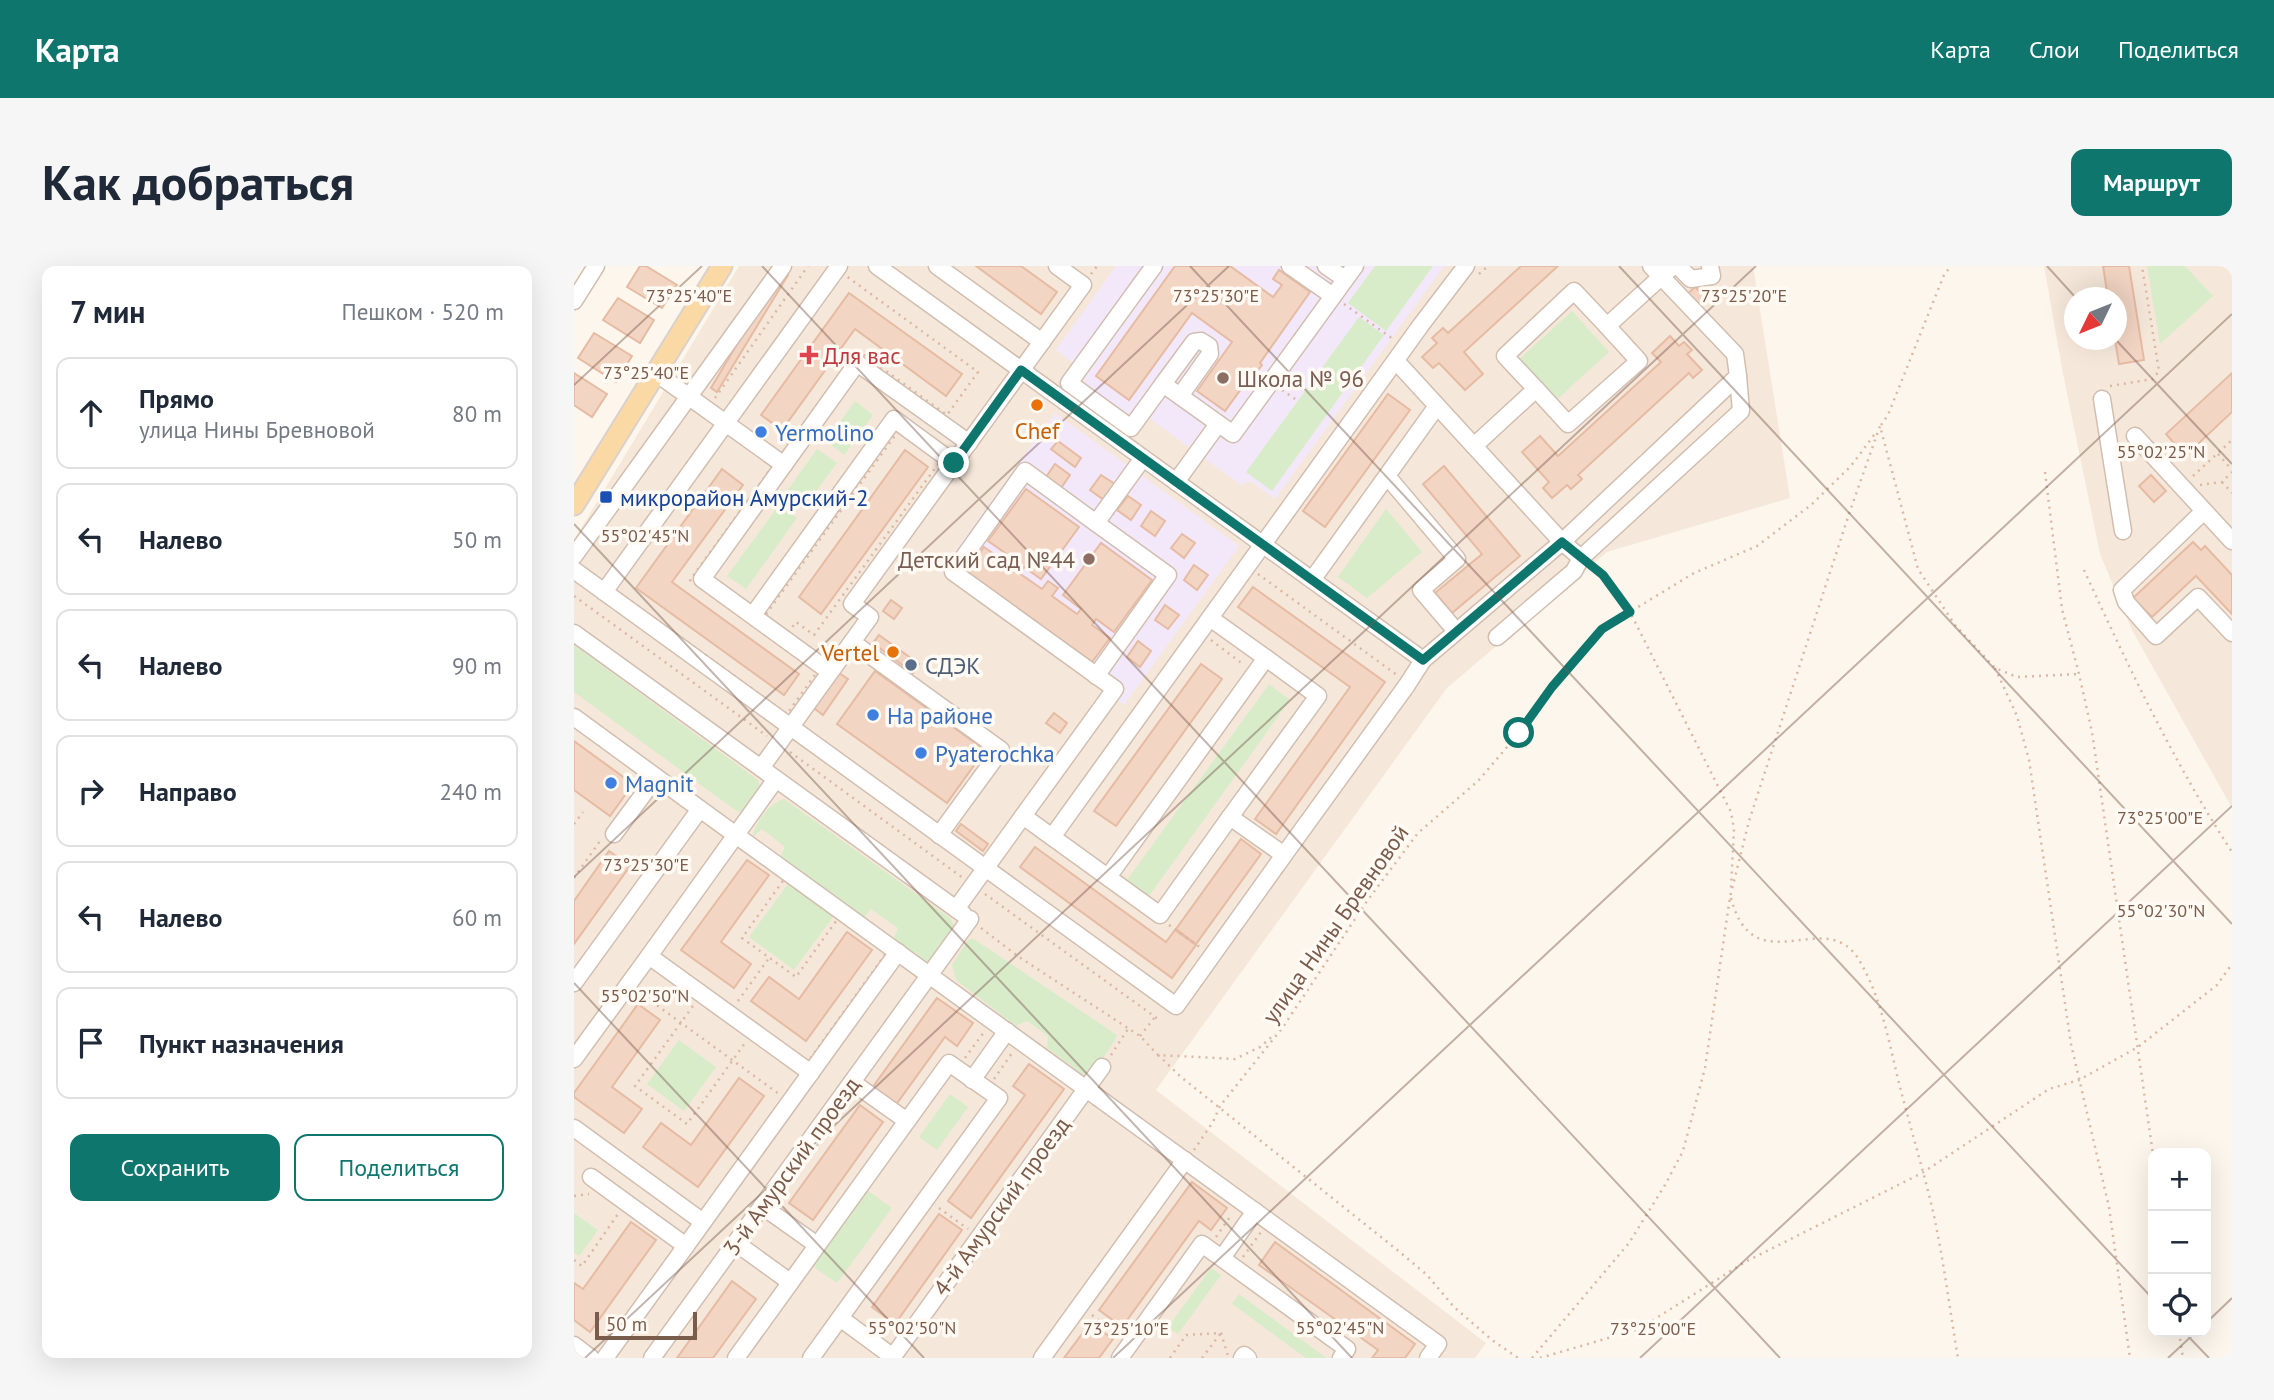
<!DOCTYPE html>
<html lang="ru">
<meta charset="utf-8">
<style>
:root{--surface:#fff;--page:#f6f6f7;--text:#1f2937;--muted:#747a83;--line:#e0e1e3;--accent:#0f766e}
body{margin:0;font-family:"PT Sans",sans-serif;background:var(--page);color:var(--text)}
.controls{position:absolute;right:21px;bottom:21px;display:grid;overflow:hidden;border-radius:14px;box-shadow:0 7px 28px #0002}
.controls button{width:63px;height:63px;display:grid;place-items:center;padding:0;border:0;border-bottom:2px solid var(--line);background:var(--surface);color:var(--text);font:35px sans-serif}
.compass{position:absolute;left:1490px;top:21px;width:63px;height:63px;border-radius:50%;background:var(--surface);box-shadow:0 7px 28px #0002;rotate:227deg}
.scale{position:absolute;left:21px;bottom:18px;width:102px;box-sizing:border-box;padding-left:7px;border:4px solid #7a5c4d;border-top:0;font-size:19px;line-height:24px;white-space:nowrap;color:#7a5c4d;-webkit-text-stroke:5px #fffaf3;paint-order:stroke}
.stop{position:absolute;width:21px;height:21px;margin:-16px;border:5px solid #0f766e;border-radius:50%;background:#fff}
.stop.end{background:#0f766e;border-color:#fff;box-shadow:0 2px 7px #0008}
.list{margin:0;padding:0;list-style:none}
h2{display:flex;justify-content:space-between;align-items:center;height:91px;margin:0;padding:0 28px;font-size:30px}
h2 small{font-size:23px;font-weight:400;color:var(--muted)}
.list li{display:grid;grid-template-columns:46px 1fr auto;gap:21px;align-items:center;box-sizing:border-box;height:112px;margin:0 14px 14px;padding:0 14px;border:2px solid var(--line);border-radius:14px}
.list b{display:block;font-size:26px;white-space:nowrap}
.list p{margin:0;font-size:23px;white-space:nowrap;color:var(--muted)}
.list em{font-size:23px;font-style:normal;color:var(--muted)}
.actions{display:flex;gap:14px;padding:21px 28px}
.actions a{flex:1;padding:16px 0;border:2px solid var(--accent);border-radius:14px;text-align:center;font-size:24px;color:var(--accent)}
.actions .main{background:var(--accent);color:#fff}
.icon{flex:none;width:38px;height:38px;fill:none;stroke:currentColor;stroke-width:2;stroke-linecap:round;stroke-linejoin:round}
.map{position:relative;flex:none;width:1658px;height:1092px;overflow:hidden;border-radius:14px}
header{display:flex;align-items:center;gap:42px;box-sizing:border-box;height:98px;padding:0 35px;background:var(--accent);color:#fff}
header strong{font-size:33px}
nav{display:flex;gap:38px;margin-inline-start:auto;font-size:24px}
.intro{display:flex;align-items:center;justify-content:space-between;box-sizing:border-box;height:168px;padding:0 42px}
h1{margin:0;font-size:49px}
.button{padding:18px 32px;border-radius:14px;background:var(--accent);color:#fff;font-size:24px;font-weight:700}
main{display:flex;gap:42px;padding:0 42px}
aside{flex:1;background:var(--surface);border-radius:14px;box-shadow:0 7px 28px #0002}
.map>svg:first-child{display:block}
.residential{fill:#f5e8da;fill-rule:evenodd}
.education{fill:#f3e8fa}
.green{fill:#d8ecc9}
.building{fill:#f3d5c3;stroke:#e6bba3;stroke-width:2}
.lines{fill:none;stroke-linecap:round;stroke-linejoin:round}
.minor-casing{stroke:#d1beb0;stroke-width:19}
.major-casing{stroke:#dad1cd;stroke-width:23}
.path{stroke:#d9b8a5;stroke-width:2.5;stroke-dasharray:2 5;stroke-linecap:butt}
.minor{stroke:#fff;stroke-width:16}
.major{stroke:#fbd9a5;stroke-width:19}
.route{stroke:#0f766e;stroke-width:9}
.ticks{fill:none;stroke:#7a5c4d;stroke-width:2;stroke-opacity:0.45}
.health-dot{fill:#e0444e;stroke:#fffaf3;stroke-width:2.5}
.education-dot{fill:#8d6e63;stroke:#fffaf3;stroke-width:2.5}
.food-dot{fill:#e8710a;stroke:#fffaf3;stroke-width:2.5}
.shop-dot{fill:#3f7fe0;stroke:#fffaf3;stroke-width:2.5}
.transit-dot{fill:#1a4fb4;stroke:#fffaf3;stroke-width:2.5}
.service-dot{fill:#5c6f8a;stroke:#fffaf3;stroke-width:2.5}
.labels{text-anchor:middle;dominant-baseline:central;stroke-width:7;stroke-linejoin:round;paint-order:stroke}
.health-label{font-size:23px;fill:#be3a42;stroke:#fffaf3;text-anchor:start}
.education-label{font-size:23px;fill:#785e54;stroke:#fffaf3;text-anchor:start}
.food-label{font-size:23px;fill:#c56008;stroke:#fffaf3}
.shop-label{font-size:23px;fill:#366cbe;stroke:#fffaf3;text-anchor:start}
.transit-label{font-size:23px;fill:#164399;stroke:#fffaf3;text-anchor:start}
.service-label{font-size:23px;fill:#4e5e75;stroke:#fffaf3;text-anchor:start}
.street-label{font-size:23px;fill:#7a5c4d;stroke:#fffaf3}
.ticks-label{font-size:18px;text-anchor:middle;fill:#7a5c4d;stroke:#fffaf3;stroke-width:7;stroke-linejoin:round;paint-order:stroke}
</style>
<header>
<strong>Карта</strong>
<nav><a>Карта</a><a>Слои</a><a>Поделиться</a></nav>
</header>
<div class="intro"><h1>Как добраться</h1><a class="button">Маршрут</a></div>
<main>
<aside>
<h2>7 мин<small>Пешком · 520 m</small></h2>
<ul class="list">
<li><svg class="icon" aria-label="ahead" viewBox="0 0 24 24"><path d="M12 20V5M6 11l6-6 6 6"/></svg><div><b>Прямо</b><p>улица Нины Бревновой</p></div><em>80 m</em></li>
<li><svg class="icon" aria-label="left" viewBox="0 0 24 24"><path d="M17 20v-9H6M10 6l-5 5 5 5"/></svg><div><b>Налево</b></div><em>50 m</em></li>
<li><svg class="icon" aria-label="left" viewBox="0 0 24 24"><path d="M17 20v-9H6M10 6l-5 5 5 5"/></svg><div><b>Налево</b></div><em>90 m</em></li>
<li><svg class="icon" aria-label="right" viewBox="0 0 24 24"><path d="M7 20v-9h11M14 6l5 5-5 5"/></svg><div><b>Направо</b></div><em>240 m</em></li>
<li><svg class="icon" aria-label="left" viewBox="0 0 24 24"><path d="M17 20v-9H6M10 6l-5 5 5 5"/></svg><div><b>Налево</b></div><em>60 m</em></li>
<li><svg class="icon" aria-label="arrive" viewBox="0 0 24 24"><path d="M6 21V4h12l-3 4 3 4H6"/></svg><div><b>Пункт назначения</b></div></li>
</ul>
<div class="actions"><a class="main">Сохранить</a><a>Поделиться</a></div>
</aside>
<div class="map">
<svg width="1658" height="1092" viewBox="0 0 1658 1092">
<rect width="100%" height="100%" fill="#fdf6ec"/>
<g class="residential">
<polygon points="165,0 1179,0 1216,232 1033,286 873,422 582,824 912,1077 901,1092 0,1092 0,274"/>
<path d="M1470,0H1658V542L1558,364L1526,288L1489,108ZM1500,32H1542V74H1500Z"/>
</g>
<g class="education">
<polygon points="542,0 870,0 701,233 676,215 667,219 567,146 560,155 513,122 506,102 482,84"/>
<polygon points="481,147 665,280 550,439 366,306"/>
</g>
<g class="green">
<polygon points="801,0 859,0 812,65 774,37"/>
<polygon points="1573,0 1611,0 1639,30 1586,78"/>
<polygon points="998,45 1035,86 977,139 940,98"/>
<polygon points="785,51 810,69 698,225 672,206"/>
<polygon points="281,135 299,149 270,189 252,175"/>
<polygon points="243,183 263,197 232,239 213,225"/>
<polygon points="205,239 223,252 172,323 153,310"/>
<polygon points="812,243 848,286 793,332 764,311"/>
<polygon points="0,379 184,514 187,523 171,548 161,544 0,426"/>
<polygon points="695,418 716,434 575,630 553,614"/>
<path d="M210,533L376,652L380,659V666L355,699L345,693V689L340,686L335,687L319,674L324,662L297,643L289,652L210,595L207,589L211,581L188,563L179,571C179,558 197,536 210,533Z"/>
<polygon points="214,618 259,651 220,704 175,671"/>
<path d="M400,673L543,769C541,776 521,804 514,812L473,782L474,770L453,755L442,760L382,714L378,699L394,674Z"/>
<polygon points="105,774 142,801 110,845 73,818"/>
<polygon points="376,828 394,841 363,884 345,871"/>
<polygon points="293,924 318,942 263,1017 238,1000"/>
<polygon points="0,947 24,964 5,990 0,987"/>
<polygon points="637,1002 647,1009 604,1068 594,1061"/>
<polygon points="665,1028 751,1091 750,1092 732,1092 658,1038"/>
</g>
<g class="building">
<polygon points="66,0 72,0 103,19 88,42 53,21"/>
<polygon points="402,0 447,0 483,26 467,48"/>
<polygon points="601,0 656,0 699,31 708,19 699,13 705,4 736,26 686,97 688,99 677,113 675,112 651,145 623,125 658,76 618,47 555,134 522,110"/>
<polygon points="947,0 984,0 890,86 909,108 891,124 865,97 859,102 848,91 863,77 858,72 869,62 874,67"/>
<polygon points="1529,0 1555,0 1570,94 1545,98 1541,74 1542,32 1534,32"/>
<polygon points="207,5 214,9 143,126 137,122"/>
<polygon points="1121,21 1132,31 1122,40 1112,29"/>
<polygon points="275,27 388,108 372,130 281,63 208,164 187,149"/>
<polygon points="44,32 80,54 66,77 29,54"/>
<polygon points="20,67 58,90 42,116 4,92"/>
<polygon points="1096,70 1105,80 1110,76 1118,84 1113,88 1128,104 1119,112 1115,107 1004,209 1008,213 997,223 993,219 978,232 969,222 975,216 948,186 966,170 984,190 1087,96 1078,87"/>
<polygon points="0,107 33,128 18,151 0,139"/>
<polygon points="1658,107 1658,146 1611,190 1592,168"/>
<polygon points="814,128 836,144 751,261 729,245"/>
<polygon points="484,175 507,192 501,201 477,183"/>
<polygon points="331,184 354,201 247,348 225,331"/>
<polygon points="481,198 496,209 487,222 472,211"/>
<polygon points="870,200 946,290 878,347 861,327 908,288 849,218"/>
<polygon points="148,203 169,219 98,316 225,408 210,429 62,322"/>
<polygon points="527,209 541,218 530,234 516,224"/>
<polygon points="1577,209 1592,225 1580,236 1565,220"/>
<polygon points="452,223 505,261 467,313 450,301 445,307 468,323 474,315 484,322 478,330 503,348 507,343 489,329 527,277 578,314 540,366 522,353 518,359 536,372 518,396 392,305 410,281 430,295 434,289 414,275"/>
<polygon points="554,230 567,239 557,254 543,244"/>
<polygon points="577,245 591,255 581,270 567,260"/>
<polygon points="608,268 621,277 610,292 597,282"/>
<polygon points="1619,276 1627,284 1631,280 1658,309 1658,348 1622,310 1578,351 1559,332"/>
<polygon points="620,299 634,309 623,324 610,314"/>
<polygon points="679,321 811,416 702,568 681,553 776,421 664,341"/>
<polygon points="317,334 328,342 320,353 309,345"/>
<polygon points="591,339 605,349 594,363 581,354"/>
<polygon points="305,369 345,398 339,407 299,377"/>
<polygon points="564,375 577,385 566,401 553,391"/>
<polygon points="627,398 648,413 542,560 520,545"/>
<polygon points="262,405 274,413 249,449 237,440"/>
<polygon points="301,405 411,484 373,537 263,458"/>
<polygon points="480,447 493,457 486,467 472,457"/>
<polygon points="0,475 59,518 36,550 0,524"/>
<polygon points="387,558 414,578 409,585 382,565"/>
<polygon points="667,573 687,588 622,678 602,663"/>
<polygon points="461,581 592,676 601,664 622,679 598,712 446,601"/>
<polygon points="35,585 56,600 0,678 0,635"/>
<polygon points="173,594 195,609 147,676 177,698 160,722 107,684"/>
<polygon points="273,666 298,684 232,775 177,735 195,711 225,733"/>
<polygon points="363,732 399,757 383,780 371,771 321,840 298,822"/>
<polygon points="64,738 86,754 38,821 68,843 50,867 0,831 0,827"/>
<polygon points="455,798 490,823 397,952 374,935 451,829 439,820"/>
<polygon points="165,812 190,830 124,921 69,881 87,857 117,879"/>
<polygon points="286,839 309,856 239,954 215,937"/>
<polygon points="618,916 653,942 637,964 625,955 548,1061 525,1044"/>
<polygon points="365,948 388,964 321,1058 298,1041"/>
<polygon points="57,956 82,974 16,1066 0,1054 0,1017 9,1023"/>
<polygon points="701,976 841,1078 831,1092 798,1092 804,1084 685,999"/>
<polygon points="158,1015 182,1033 139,1092 103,1092"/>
<polygon points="516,1057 539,1073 525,1092 490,1092"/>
</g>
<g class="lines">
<g class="minor-casing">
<g id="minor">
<polyline points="303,0 849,394"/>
<polyline points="363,0 468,76"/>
<polyline points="580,0 495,117 557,162 589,118 659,168 781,0"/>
<polyline points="716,0 759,30"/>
<polyline points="752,0 771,13"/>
<polyline points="1104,0 1117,13 1138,10 1136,0"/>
<polyline points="0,35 22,0"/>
<polyline points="822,95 988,276 1007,292"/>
<polyline points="82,107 210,199"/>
<polyline points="589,118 620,76 627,75 635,80 636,88 606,130"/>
<polyline points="962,123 994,158 1065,95 1033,60"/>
<polyline points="1528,133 1549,265"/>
<polyline points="1561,170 1658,275"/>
<polyline points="900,180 962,123 931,90 1000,25 1033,60 1099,0"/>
<polyline points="813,210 883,293 847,324 882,365"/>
<polyline points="602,216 644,158"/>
<polyline points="1630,245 1548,324 1552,336 1582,370 1624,331 1658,367"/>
<polyline points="0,290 209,0"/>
<polyline points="0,304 602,740 710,589 656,551 586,649 478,571"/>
<polyline points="738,314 863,140"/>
<polyline points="30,326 265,0"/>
<polyline points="179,349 320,153 380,197"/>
<polyline points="0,367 389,648"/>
<polyline points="923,371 1000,305 1007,292 1167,145 1164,110"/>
<polyline points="278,376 427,484 365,569"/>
<polyline points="256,406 128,313 283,97 395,177"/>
<polyline points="522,410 594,309 522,257"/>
<polyline points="0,451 126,543"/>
<polyline points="187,502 296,351 278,338 509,19 483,0"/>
<polyline points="202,513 75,690 237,807"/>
<polyline points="449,550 541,423 379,306 451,205 522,257 569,192"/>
<polyline points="656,551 744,430 692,392"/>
<polyline points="40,568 82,511"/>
<polyline points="710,589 833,419 849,394 988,276 1164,110 1161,88 1077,0"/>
<polyline points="534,611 692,392 636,352"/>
<polyline points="382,643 449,550 478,571 847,59 892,0"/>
<polyline points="0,717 126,543 864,1078 854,1092"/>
<polyline points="0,793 75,690"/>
<polyline points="398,814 433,765"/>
<polyline points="0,862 129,956"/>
<polyline points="17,911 112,980"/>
<polyline points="188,940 243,979"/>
<polyline points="162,977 216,1016"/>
<polyline points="648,992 681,945"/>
<polyline points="266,1052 319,1091"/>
<polyline points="0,1079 17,1092"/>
<polyline points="31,1092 324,686"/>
<polyline points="78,1092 396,653"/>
<polyline points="162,1092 333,855"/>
<polyline points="237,1092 425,832 375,797 333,855 278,816"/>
<polyline points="318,1092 528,801"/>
<polyline points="468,1092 611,894"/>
<polyline points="546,1092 628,978 773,1083 767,1092"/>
<polyline points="668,1092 670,1089 674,1092"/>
</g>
</g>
<g class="major-casing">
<polyline id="major" points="0,239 148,0"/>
</g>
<g class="path">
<polygon points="268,7 404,106 373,149 283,84 116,314 243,406 213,448 40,323"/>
<polyline points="517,8 523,0"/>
<polyline points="905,8 914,0"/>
<polyline points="770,38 819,73"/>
<polyline points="1536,120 1579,113 1585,105 1568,0"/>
<polyline points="708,124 724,135"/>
<polyline points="141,132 234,0"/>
<polyline points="1307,159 1314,149 1370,9 1377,0"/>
<polygon points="325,164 367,194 240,369 222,356 214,367 190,351"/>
<polyline points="1644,188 1658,204"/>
<polyline points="1471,206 1488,343 1505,408 1518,466 1579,888"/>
<polyline points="1619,210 1658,174"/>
<polyline points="1648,216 1658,227"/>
<polyline points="1626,219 1648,216 1658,206"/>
<polyline points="1018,301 1041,324 1056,346 1157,546 1160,563 1157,622"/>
<path d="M1510,304C1554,400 1600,497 1658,586"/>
<polyline points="684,308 823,409"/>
<polyline points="0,330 193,470"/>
<polyline points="637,374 670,399"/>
<polyline points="1421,402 1443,450 1455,494 1497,778 1535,941 1556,1092"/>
<polyline points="216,486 389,612"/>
<polyline points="0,558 9,546"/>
<polygon points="163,577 211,612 168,672 222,711 265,651 313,686 233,797 83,689"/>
<polyline points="0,612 26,575"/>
<polyline points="411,628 584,753"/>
<path d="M1157,632C1180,720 1252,638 1285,694C1308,732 1315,778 1326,821C1337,864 1350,906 1360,950C1370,997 1376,1045 1384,1092"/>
<polyline points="595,659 627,682"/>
<polyline points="407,662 445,691 566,770 584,789 661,793 686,781 701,768"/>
<polyline points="66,727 205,828"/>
<polyline points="164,735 195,692"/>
<polyline points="119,740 61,820 113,858 171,777"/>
<polyline points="566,770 581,751"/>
<polyline points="537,789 554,763"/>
<polyline points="584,789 607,811 822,983 853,1009 880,1041 918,1074 944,1092"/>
<polyline points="391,792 410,766"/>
<polyline points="420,813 438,787"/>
<polyline points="620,884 639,856 646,840 709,761 793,635 844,567 904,515 945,467 978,421 1028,363 1120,307 1183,280 1237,239 1277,200 1303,165"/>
<polyline points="0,930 15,928"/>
<polyline points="365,942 394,963"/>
<polyline points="642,971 658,948"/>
<polyline points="669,991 687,966"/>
<polyline points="0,994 8,1000 44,948"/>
<polyline points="518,1049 546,1070"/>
<polyline points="1605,1066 1609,1092"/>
<polyline points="596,1092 612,1069 647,1067 654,1090"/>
<polyline points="628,1092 647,1067"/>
<polyline points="958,1092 1055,977 1091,919 1109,885 1131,802 1156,631 1175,555 1276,245 1306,160 1344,303 1381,359 1421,402 1443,411 1505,408"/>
<polyline points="966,1092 1065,1063 1171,996 1348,907 1475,823 1505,814 1564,781 1643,719 1658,698"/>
</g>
<use href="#minor" class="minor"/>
<use href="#major" class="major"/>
</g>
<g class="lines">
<polyline class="route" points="380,197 447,104 849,394 988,276 1029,309 1056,346 1028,363 978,421 945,467"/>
</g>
<path class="ticks" d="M188,0L1206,1092M616,0L1579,1033M1045,0L1658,658M1473,0L1502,32M1542,74L1658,198M0,119L128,0M0,258L778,1092M0,611L655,0M0,717L350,1092M1632,1057L1658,1032M1610,1066L1635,1092M11,1092L1182,0M539,1092L1658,48M1066,1092L1658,540M1594,1092L1622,1066"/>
<path class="health-dot" d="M231.5 78.5h7v7h7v7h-7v7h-7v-7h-7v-7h7z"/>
<g class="education-dot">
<circle cx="649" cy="112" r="7"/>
<circle cx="515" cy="293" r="7"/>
</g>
<g class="food-dot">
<circle cx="463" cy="139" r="7"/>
<circle cx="319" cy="386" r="7"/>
</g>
<g class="shop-dot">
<circle cx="187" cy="166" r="7"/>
<circle cx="299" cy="449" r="7"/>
<circle cx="347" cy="487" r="7"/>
<circle cx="37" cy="517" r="7"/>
</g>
<rect class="transit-dot" x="25" y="224" width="14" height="14" rx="3.5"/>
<circle class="service-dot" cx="337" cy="399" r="7"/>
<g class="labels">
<g class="health-label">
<text x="249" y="89">Для вас</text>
</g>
<g class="education-label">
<text x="663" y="112">Школа № 96</text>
<text x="501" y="293" text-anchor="end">Детский сад №44</text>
</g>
<g class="food-label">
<text x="463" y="164">Chef</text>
<text x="305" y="386" text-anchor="end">Vertel</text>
</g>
<g class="shop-label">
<text x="201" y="166">Yermolino</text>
<text x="313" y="449">На районе</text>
<text x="361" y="487">Pyaterochka</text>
<text x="51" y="517">Magnit</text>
</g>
<g class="transit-label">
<text x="46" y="231">микрорайон Амурский-2</text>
</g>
<g class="service-label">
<text x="351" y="399">СДЭК</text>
</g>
<g class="street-label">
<text transform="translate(761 658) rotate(-55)">улица Нины Бревновой</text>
<text transform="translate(217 900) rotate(-54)">3-й Амурский проезд</text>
<text transform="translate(427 940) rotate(-54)">4-й Амурский проезд</text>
</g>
</g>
<g class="ticks-label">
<text x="115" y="36">73°25'40"E</text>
<text x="642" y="36">73°25'30"E</text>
<text x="1170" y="36">73°25'20"E</text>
<text x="72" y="113">73°25'40"E</text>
<text x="1587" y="192">55°02'25"N</text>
<text x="71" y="276">55°02'45"N</text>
<text x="1586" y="558">73°25'00"E</text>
<text x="72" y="605">73°25'30"E</text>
<text x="1587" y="651">55°02'30"N</text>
<text x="71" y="736">55°02'50"N</text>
<text x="338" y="1068">55°02'50"N</text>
<text x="766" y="1068">55°02'45"N</text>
<text x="552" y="1069">73°25'10"E</text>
<text x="1079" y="1069">73°25'00"E</text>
</g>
</svg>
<div class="controls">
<button>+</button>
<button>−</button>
<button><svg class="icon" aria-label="locate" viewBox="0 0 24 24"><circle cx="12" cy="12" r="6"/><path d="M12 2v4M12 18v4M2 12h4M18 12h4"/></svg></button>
</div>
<svg class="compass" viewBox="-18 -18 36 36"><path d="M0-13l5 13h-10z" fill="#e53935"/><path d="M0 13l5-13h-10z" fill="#747a83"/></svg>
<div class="scale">50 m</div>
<div class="stop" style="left:945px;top:467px"></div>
<div class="stop end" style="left:380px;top:197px"></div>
</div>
</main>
